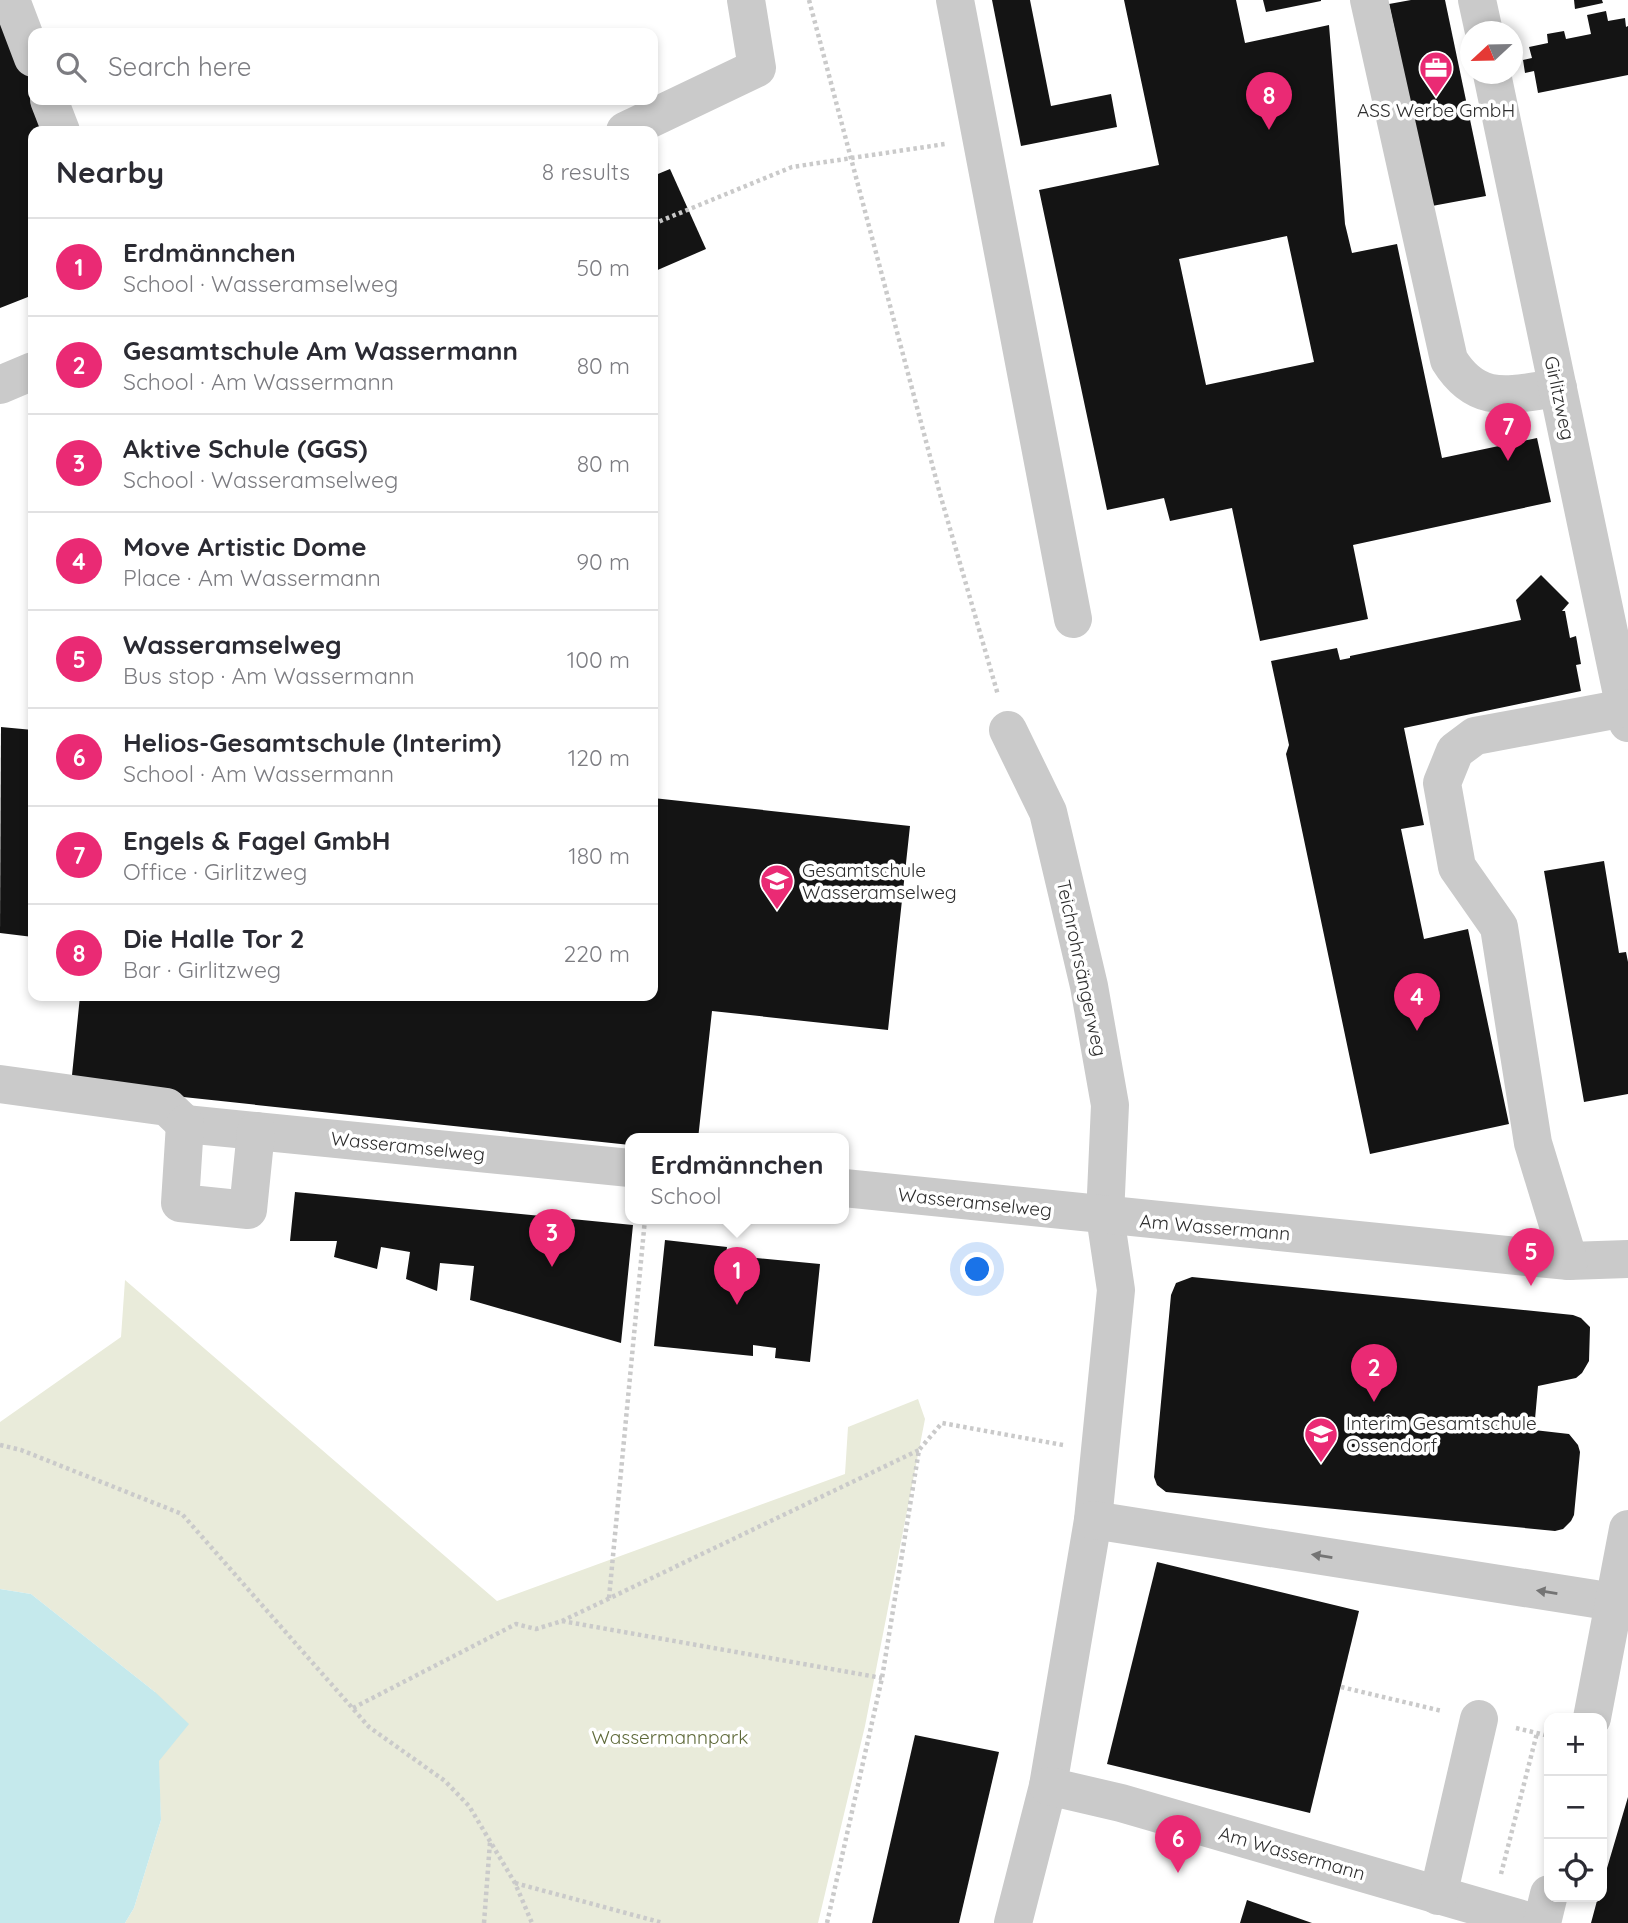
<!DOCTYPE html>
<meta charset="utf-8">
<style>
:root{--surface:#fff;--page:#f2f2f3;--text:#2b2b33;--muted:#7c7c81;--line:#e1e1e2;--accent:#ea2a74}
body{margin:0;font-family:Quicksand,sans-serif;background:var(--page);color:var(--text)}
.controls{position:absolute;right:21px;bottom:21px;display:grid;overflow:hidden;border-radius:14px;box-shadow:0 4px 10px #0003}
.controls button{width:63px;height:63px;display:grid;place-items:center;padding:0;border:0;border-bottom:2px solid var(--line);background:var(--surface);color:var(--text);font:35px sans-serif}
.compass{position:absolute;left:1460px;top:21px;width:63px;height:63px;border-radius:50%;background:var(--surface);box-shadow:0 4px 10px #0003;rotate:248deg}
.you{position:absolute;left:978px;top:1270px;width:24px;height:24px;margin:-18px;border:5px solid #fff;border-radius:50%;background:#1a73e8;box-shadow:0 0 0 10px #1a73e833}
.badge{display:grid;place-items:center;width:46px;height:46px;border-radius:50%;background:var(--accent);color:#fff;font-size:23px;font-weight:700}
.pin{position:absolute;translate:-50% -58px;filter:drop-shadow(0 2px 4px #0008)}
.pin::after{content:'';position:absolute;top:37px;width:24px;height:21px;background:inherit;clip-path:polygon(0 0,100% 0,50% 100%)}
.popup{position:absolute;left:625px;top:1133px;width:224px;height:91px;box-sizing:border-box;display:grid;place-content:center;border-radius:14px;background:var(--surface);filter:drop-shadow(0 2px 5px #0005);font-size:23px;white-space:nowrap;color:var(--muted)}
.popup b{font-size:26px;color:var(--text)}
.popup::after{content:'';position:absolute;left:50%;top:100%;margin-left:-14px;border:14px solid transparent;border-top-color:var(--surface)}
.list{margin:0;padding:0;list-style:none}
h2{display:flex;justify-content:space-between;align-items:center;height:91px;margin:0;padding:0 28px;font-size:30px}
h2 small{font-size:23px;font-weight:400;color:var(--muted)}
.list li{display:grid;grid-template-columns:46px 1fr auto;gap:21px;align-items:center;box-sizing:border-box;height:98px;padding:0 28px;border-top:2px solid var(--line)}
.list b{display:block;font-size:26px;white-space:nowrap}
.list p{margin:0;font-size:23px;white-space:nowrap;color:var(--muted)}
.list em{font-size:23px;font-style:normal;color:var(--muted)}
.icon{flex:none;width:38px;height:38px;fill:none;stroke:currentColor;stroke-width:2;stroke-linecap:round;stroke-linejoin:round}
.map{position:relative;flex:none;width:1628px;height:1923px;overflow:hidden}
.search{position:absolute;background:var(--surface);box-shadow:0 4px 10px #0003;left:28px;top:28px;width:630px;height:77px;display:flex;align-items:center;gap:18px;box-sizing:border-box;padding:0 24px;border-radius:14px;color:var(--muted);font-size:26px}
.panel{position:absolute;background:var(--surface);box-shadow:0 4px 10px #0003;left:28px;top:126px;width:630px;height:875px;border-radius:14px}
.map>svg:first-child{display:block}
.green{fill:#e9ebda}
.water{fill:#c5e9ec}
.building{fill:#141414;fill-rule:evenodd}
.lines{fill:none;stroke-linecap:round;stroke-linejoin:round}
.path{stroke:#cacaca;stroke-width:4.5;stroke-dasharray:3.5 3.5;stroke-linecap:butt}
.minor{stroke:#cacaca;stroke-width:38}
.oneway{fill:#747474}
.labels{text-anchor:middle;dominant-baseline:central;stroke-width:7;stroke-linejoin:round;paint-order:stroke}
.poi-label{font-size:19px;fill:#2d2d2d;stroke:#fff;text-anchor:start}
.street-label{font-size:19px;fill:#2d2d2d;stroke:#fff}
.park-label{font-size:19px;fill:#5f6a3a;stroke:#fff}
</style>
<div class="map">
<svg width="1628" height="1923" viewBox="0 0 1628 1923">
<rect width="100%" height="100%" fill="#fff"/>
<polygon class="green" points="125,1280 497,1601 845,1474 848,1427 918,1399 925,1419 865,1726 818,1923 125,1923 134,1908 161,1820 155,1692 31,1594 0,1589 0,1422 121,1337"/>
<polygon class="water" points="0,1589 31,1594 155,1692 189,1724 159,1761 161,1820 134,1908 125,1923 0,1923"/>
<g class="building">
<polygon points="992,0 1030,0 1051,106 1111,94 1117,127 1021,146"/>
<path d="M1124,0H1236L1245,43L1329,25L1345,224L1352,253L1397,244L1442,458L1537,438L1551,502L1353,545L1368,619L1260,641L1232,508L1170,521L1164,498L1107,510L1039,190L1159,165ZM1287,236L1314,362L1206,385L1179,259Z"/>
<polygon points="1263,0 1321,0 1321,1 1266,12"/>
<polygon points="1411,0 1445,0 1486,196 1432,206 1389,4"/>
<polygon points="1574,0 1602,0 1603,3 1575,9"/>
<polygon points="0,4 33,89 33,100 50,131 33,131 33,295 0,308"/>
<polygon points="1606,11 1608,21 1625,18 1626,27 1628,26 1628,75 1538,93 1534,71 1525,73 1523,60 1532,58 1529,47 1548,43 1547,34 1564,31 1566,39 1591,34 1587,15"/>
<polygon points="670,169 706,249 653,272 653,176"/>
<polygon points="1541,575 1569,603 1562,611 1565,611 1570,638 1576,636 1581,664 1576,665 1581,691 1404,728 1424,825 1401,829 1424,939 1468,929 1509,1124 1370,1154 1286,754 1289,745 1271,661 1337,648 1340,660 1350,658 1350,656 1521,620 1516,600"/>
<polygon points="1,727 33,730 33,937 0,933"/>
<polygon points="653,798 910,826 888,1030 712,1011 698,1139 630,1139 630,1145 71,1085 80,996 653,996"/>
<polygon points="1604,861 1619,953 1626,952 1628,962 1628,1094 1584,1102 1544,871"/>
<polygon points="295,1192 633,1225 621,1343 470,1300 474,1266 440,1263 437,1291 406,1279 410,1252 381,1247 377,1269 334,1257 337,1241 290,1241"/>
<polygon points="665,1240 727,1247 726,1255 820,1264 810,1362 775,1358 776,1348 753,1345 753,1356 654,1346"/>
<polygon points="1192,1277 1573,1315 1581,1318 1590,1327 1589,1361 1582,1373 1576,1378 1538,1386 1534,1430 1569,1434 1578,1445 1580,1452 1574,1515 1571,1521 1563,1529 1555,1531 1166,1492 1157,1485 1154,1477 1171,1295 1176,1283"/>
<polygon points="1157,1562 1359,1611 1310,1813 1107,1764"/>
<polygon points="915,1735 999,1752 959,1923 872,1923"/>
<polygon points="1628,1797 1628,1923 1591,1923 1598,1897 1602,1897 1602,1885"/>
<polygon points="1247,1900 1312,1923 1240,1923"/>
</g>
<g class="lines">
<g class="path">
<polyline points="809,0 940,494 998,695"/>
<polyline points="653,224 792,167 945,144"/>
<polyline points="0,1445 21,1450 182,1514 369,1727 445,1781 469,1806 515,1883 532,1923"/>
<polyline points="609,1598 645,1219"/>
<polyline points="562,1621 882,1678"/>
<polyline points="1341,1687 1442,1711"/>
<polyline points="353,1708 516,1624 536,1629 562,1621 919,1450"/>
<polyline points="1516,1728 1549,1736"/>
<polyline points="1501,1874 1537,1733"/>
<polyline points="515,1883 663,1923"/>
<polyline points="484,1923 490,1842"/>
<polyline points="827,1923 882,1678 919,1450 942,1423 1063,1445"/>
</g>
<g class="minor">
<polyline points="11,0 33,58"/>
<polyline points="955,0 1073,619"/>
<path d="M1369,0L1449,360C1478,407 1511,394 1558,388"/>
<polyline points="1477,0 1484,32"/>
<polyline points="1492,74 1628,723"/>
<polyline points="49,100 61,131"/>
<polyline points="625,131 757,68 746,0"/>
<polyline points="0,385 33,371"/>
<polyline points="1008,730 1048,812 1089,986 1110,1105 1105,1216 1116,1290 1093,1520 1048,1786 1013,1923"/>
<polyline points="0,1084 167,1107 185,1124"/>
<polyline points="185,1124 630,1168"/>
<polyline points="185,1124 180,1203 248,1210 256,1131"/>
<polyline points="844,1188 1527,1257 1569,1261 1628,1259"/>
<polyline points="1569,1261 1533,1143 1499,927 1457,867 1442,783 1455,751 1475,736 1625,708"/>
<polyline points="1093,1520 1614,1602"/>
<polyline points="1592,1718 1628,1529"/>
<polyline points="1048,1786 1121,1803 1535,1923"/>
<polyline points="1438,1896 1479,1719"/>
<polyline points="1542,1923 1549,1894"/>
</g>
</g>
<defs><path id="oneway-solid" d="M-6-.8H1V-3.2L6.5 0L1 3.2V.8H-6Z" transform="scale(1.75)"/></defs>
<g class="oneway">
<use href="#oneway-solid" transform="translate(1322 1556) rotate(-171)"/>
<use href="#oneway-solid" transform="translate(1547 1592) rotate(-171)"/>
</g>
<defs>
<g id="office-pin" transform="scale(1.75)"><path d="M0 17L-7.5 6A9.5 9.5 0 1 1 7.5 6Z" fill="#ea2a74" stroke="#fff"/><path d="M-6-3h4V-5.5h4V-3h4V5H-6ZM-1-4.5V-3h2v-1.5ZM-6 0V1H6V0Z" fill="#fff"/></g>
<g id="school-pin" transform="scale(1.75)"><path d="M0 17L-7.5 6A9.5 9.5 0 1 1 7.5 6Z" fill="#ea2a74" stroke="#fff"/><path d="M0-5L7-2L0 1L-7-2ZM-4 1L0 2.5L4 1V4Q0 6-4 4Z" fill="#fff"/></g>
</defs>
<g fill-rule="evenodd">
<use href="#office-pin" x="1436" y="68"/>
<use href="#school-pin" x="777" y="881"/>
<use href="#school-pin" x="1321" y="1434"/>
</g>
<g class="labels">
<g class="poi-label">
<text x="1436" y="110" text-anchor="middle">ASS Werbe GmbH</text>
<text x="802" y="870">Gesamtschule<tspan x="802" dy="22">Wasseramselweg</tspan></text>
<text x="1346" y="1423">Interim Gesamtschule<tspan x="1346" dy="22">Ossendorf</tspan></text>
</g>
<g class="street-label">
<text transform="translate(1560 398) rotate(78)">Girlitzweg</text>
<text transform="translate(1082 968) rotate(78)">Teichrohrsängerweg</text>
<text transform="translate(408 1146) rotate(6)">Wasseramselweg</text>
<text transform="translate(975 1202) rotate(6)">Wasseramselweg</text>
<text transform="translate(1215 1227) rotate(5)">Am Wassermann</text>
<text transform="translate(1292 1853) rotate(16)">Am Wassermann</text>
</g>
<g class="park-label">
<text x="670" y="1737">Wassermannpark</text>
</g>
</g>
</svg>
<div class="controls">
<button>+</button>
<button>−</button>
<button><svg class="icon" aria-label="locate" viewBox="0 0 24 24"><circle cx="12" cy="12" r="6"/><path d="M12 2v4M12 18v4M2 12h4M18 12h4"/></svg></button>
</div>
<svg class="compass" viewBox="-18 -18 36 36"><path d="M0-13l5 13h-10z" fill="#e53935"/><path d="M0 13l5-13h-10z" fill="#7c7c81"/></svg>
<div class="you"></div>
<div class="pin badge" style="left:737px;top:1305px">1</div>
<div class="popup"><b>Erdmännchen</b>School</div>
<div class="pin badge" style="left:1374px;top:1402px">2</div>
<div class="pin badge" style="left:552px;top:1267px">3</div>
<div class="pin badge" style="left:1417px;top:1031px">4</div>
<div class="pin badge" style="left:1531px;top:1286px">5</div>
<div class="pin badge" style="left:1178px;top:1873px">6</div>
<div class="pin badge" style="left:1508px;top:461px">7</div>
<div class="pin badge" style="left:1269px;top:130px">8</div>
<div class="search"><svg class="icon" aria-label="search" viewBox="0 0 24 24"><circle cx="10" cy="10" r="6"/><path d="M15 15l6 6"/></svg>Search here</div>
<section class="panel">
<h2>Nearby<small>8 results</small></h2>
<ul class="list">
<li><span class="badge">1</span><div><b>Erdmännchen</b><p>School · Wasseramselweg</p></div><em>50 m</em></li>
<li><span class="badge">2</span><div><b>Gesamtschule Am Wassermann</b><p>School · Am Wassermann</p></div><em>80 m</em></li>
<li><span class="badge">3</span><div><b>Aktive Schule (GGS)</b><p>School · Wasseramselweg</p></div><em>80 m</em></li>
<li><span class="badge">4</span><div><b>Move Artistic Dome</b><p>Place · Am Wassermann</p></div><em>90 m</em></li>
<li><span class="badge">5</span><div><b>Wasseramselweg</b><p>Bus stop · Am Wassermann</p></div><em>100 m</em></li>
<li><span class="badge">6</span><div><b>Helios-Gesamtschule (Interim)</b><p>School · Am Wassermann</p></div><em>120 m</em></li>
<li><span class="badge">7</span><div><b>Engels &amp; Fagel GmbH</b><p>Office · Girlitzweg</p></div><em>180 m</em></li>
<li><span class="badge">8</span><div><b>Die Halle Tor 2</b><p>Bar · Girlitzweg</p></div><em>220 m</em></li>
</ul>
</section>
</div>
